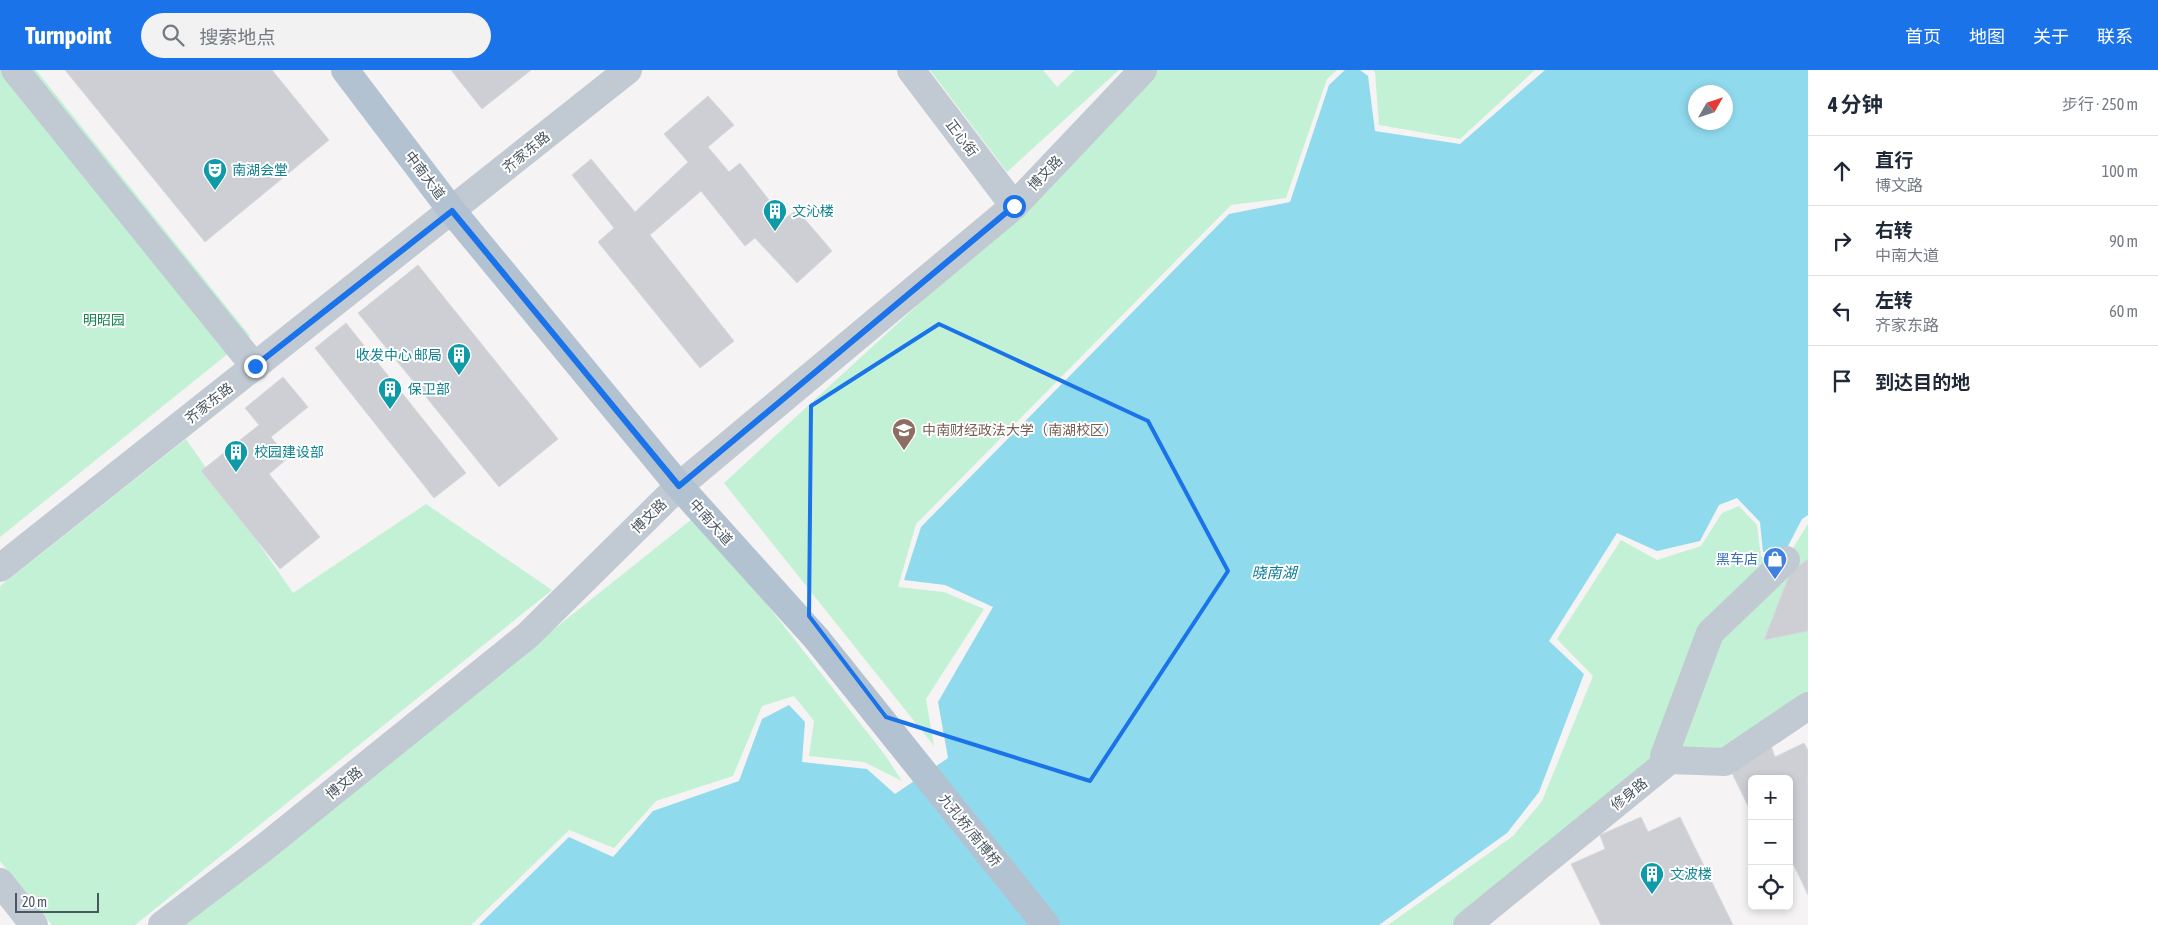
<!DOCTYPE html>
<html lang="zh">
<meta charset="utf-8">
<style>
:root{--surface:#fff;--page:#f2f2f3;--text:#1f2937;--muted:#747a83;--line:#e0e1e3;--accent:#1a73e8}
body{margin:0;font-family:"Asap Condensed","Noto Sans SC",sans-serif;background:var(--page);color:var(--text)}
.controls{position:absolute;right:15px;bottom:15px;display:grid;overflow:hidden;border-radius:8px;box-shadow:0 2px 8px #0003}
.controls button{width:45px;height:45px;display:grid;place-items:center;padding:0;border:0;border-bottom:1px solid var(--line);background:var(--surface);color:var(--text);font:25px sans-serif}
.compass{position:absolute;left:1688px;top:15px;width:45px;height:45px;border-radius:50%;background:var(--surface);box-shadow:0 2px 8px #0003;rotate:51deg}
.scale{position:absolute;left:15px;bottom:12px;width:84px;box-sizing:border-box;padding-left:5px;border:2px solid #4a5661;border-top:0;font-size:14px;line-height:18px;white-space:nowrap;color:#4a5661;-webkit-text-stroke:4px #fff;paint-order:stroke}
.stop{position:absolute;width:15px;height:15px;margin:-11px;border:4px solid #1a73e8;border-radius:50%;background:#fff}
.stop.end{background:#1a73e8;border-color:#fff;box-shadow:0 1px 5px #0008}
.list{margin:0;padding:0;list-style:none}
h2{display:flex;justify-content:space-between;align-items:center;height:65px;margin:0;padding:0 20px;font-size:21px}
h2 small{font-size:16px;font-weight:400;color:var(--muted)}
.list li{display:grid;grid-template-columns:32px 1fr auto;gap:15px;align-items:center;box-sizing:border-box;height:70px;padding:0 20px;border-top:1px solid var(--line)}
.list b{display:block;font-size:19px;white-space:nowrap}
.list p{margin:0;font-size:16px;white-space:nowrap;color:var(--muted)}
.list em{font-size:16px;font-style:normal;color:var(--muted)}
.icon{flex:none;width:28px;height:28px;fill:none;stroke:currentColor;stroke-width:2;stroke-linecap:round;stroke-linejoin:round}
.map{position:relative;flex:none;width:1808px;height:855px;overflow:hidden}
header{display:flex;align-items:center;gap:30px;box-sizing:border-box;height:70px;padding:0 25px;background:var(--accent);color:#fff}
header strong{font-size:24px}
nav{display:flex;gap:28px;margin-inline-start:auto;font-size:18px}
.search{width:350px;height:45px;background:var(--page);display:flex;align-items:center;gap:12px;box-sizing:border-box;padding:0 18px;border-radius:28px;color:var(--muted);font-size:19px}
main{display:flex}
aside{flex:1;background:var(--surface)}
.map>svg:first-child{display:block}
.green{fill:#c3f1d5}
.water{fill:#90daee;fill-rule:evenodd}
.building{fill:#cdcfd5;stroke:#d7d9de}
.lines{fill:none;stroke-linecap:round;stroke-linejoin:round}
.minor{stroke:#c1cad2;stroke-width:28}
.major{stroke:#b3c2d1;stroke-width:28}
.route{stroke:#1a73e8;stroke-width:6}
.marked{fill:none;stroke:#1a73e8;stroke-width:4;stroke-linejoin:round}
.labels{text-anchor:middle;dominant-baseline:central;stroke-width:4;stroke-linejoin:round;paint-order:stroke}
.street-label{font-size:14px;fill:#4a5661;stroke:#fff}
.culture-label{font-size:14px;fill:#0d838f;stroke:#fff;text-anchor:start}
.park-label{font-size:14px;fill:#17864f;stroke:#fff}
.education-label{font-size:14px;fill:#785e54;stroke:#fff;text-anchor:start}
.shop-label{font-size:14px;fill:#366cbe;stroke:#fff;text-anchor:end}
.water-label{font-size:15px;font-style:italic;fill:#0c7c9b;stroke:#fff}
</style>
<header>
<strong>Turnpoint</strong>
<div class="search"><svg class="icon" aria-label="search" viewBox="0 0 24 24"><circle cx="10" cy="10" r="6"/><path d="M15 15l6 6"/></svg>搜索地点</div>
<nav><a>首页</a><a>地图</a><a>关于</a><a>联系</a></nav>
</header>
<main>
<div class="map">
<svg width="1808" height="855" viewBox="0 0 1808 855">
<rect width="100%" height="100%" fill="#f5f3f3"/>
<g class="green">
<polygon points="0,0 36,0 250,266 0,467"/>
<polygon points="930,0 1043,0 1057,17 1075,0 1119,0 1007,102"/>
<polygon points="1155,0 1337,0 1327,9 1286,128 1231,135 916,454 898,517 944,522 984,539 926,629 934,676 724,413 1031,131"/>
<polygon points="1373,0 1535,0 1460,69 1379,55 1375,2"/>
<polygon points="186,369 293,523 426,434 552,520 135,855 52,855 0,791 0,516"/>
<polygon points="1739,436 1757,455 1761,487 1793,478 1808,454 1808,625 1728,682 1664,686 1452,855 1388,855 1513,766 1542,731 1593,606 1557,569 1621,470 1657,490 1701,476 1722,443"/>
<polygon points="697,445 885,685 902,711 864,692 809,686 814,651 794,626 762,636 733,706 656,731 614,778 569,760 471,855 183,855"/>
</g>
<path class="water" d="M1345,0H1360L1368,6L1375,61L1460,74L1545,0H1808V445L1802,449L1787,478L1763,482L1760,452L1737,428L1719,435L1700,471L1657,481L1617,463L1549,571L1584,604L1539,722L1507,763L1379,855H479L569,767L613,787L653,741L739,711L762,649L789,635L805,652L802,692L867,699L895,724L948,688L938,632L993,537L945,515L904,510L921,457L1229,144L1290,132L1329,15ZM1696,22H1726V52H1696Z"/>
<g class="building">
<polygon points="65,0 272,0 329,70 205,172"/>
<polygon points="451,0 531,0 482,39"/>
<polygon points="708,26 734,55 708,77 729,102 740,93 784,149 797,140 832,181 797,213 755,168 745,176 701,121 650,165 734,271 700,298 598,172 614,158 572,105 591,89 635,142 688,92 664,64"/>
<polygon points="418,195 558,369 499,417 358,243"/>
<polygon points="346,253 466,403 434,428 315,278"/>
<polygon points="283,307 308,337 271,367 288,388 269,404 320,467 280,499 201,401 259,355 245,338"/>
<polygon points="1808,489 1808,561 1764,570 1790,503"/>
<polygon points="1804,673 1808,680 1808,825 1789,785 1789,709 1752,709 1751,742 1730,699 1771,676 1775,687"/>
<polygon points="1641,747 1648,762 1680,747 1733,855 1601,855 1571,794 1605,779 1600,765"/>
</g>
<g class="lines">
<g class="minor">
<polyline points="15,0 255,297"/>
<polyline points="911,0 1014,136"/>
<polyline points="0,498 628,0"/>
<polyline points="1664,686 1710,563 1786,490"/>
<polyline points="0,812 34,855"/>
<polyline points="162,855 261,780 528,565 679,416 1014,136 1143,0"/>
<polyline points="1467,855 1670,690 1725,692 1808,636"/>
</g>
<polyline class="major" points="345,0 452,141 679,416 816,568 1046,855"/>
</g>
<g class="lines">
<polyline class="route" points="255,296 452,141 679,416 1014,136"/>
</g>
<path class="marked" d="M939,254L1148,351L1228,501L1090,711L886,647L809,546L811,336Z"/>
<defs>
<g id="theatre-pin" transform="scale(1.25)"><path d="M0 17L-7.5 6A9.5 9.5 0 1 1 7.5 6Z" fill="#0f9aa8" stroke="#fff"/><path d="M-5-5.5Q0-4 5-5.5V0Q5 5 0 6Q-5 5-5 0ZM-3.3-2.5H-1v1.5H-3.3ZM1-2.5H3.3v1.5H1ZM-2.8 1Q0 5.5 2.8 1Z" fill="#fff"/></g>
<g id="building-pin" transform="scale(1.25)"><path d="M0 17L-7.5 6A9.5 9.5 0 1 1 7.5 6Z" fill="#0f9aa8" stroke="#fff"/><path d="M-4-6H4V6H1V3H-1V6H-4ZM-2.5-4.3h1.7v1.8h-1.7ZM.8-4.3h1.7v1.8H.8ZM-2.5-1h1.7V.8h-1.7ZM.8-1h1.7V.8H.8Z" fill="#fff"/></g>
<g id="university-pin" transform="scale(1.25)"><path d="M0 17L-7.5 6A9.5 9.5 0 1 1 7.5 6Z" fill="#8d6e63" stroke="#fff"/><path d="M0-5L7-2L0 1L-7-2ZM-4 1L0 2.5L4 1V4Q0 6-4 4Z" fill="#fff"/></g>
<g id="shop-pin" transform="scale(1.25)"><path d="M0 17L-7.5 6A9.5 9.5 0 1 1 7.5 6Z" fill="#3f7fe0" stroke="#fff"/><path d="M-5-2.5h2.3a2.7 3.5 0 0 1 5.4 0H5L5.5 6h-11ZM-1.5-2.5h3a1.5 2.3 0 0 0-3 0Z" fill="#fff"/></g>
</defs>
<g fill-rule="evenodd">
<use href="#theatre-pin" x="215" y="100"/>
<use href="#building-pin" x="775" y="141"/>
<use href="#building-pin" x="459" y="285"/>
<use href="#building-pin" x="390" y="319"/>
<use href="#university-pin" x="904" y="360"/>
<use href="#building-pin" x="236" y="382"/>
<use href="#shop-pin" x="1775" y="489"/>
<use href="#building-pin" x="1652" y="804"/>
</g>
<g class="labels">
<g class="street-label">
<text transform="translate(962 68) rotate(53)">正心街</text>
<text transform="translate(526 82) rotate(-39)">齐家东路</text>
<text transform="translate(1045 103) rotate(-46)">博文路</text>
<text transform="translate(425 105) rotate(53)">中南大道</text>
<text transform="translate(209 333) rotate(-38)">齐家东路</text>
<text transform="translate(649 446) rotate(-44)">博文路</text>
<text transform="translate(711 452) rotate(48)">中南大道</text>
<text transform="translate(344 713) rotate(-39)">博文路</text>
<text transform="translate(1629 724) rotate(-39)">修身路</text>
<text transform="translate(970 760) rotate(51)">九孔桥/南博桥</text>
</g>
<g class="culture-label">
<text x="232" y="100">南湖会堂</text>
<text x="792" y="141">文沁楼</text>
<text x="442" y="285" text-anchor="end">收发中心 邮局</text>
<text x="408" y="319">保卫部</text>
<text x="254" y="382">校园建设部</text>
<text x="1670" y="804">文波楼</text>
</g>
<g class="park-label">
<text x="104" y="250">明昭园</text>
</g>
<g class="education-label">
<text x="922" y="360">中南财经政法大学（南湖校区）</text>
</g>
<g class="shop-label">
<text x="1758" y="489">黑车店</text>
</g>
<g class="water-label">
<text x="1274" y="502">晓南湖</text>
</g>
</g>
</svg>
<div class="controls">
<button>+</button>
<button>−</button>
<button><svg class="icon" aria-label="locate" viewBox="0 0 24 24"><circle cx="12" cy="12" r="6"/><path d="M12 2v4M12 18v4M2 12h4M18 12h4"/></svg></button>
</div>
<svg class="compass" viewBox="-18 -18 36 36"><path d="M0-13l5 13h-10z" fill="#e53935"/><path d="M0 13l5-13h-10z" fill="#747a83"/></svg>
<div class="scale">20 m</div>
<div class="stop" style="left:1014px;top:136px"></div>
<div class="stop end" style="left:255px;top:296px"></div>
</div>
<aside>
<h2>4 分钟<small>步行 · 250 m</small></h2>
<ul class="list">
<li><svg class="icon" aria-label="ahead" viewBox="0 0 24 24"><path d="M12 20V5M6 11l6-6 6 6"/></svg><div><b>直行</b><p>博文路</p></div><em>100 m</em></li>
<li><svg class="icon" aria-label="right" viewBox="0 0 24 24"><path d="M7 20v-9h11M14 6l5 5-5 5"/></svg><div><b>右转</b><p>中南大道</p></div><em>90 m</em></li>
<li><svg class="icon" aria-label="left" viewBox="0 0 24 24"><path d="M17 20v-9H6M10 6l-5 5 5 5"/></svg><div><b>左转</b><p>齐家东路</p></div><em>60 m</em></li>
<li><svg class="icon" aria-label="arrive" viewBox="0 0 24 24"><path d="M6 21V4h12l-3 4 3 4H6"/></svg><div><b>到达目的地</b></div></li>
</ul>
</aside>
</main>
